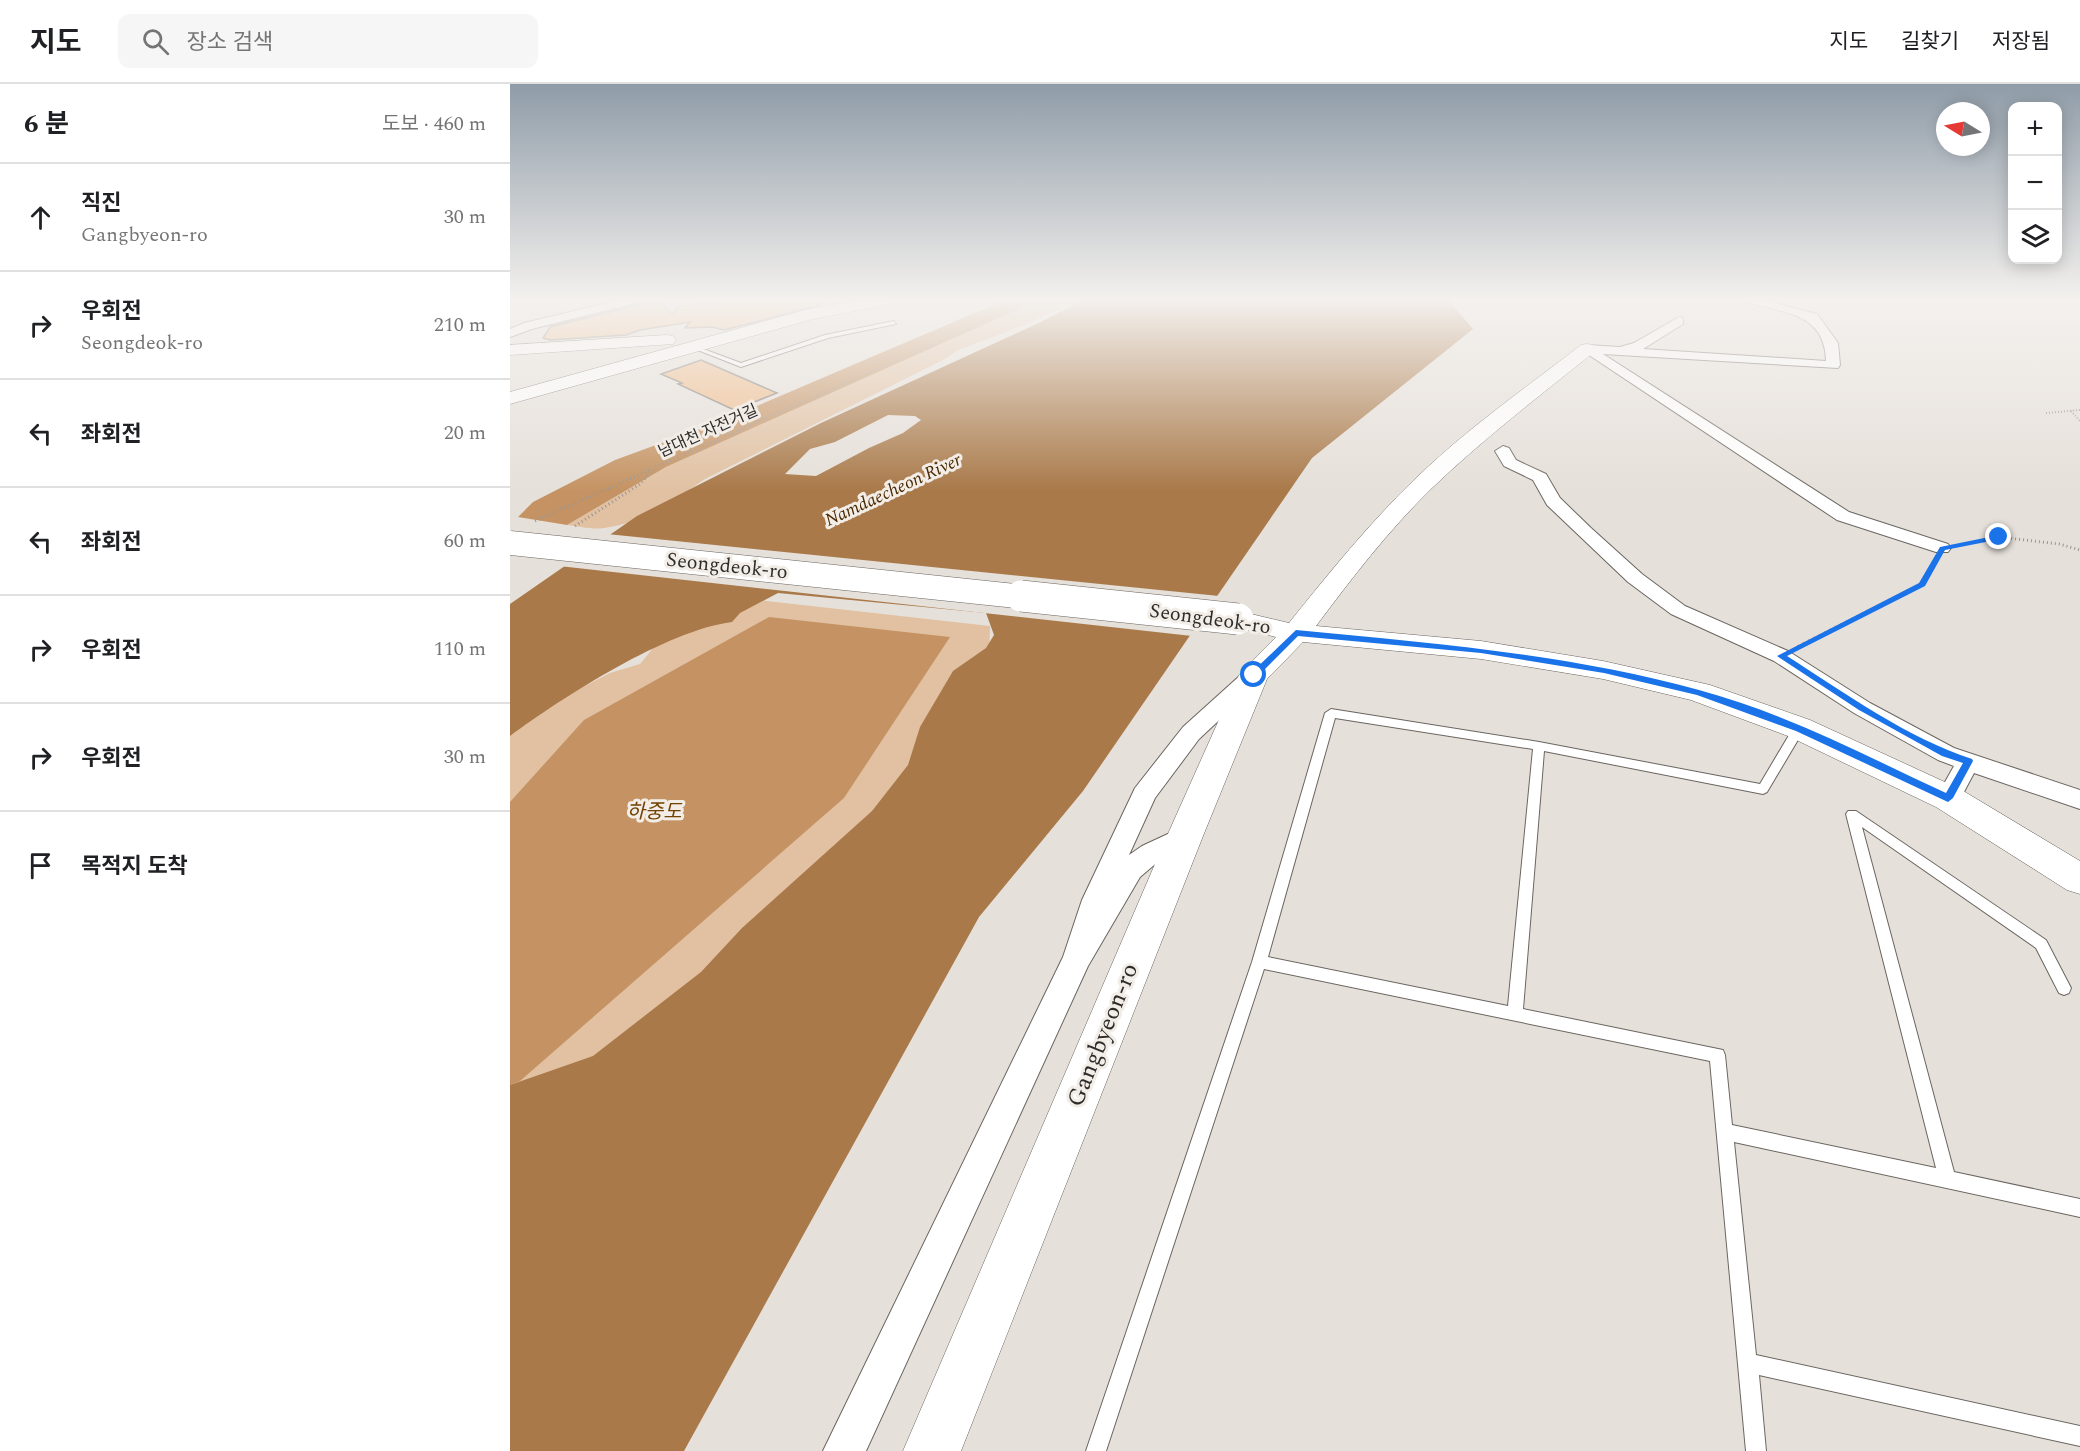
<!DOCTYPE html>
<html lang="ko">
<meta charset="utf-8">
<style>
:root{--surface:#fff;--page:#f6f6f6;--text:#202124;--muted:#757577;--line:#e0e0e0}
body{margin:0;font-family:Spectral,"Noto Sans KR",serif;background:var(--page);color:var(--text)}
.controls{position:absolute;right:18px;top:18px;display:grid;overflow:hidden;border-radius:12px;box-shadow:0 3px 15px #0003}
.controls button{width:54px;height:54px;display:grid;place-items:center;padding:0;border:0;border-bottom:2px solid var(--line);background:var(--surface);color:var(--text);font:30px sans-serif}
.compass{position:absolute;left:1426px;top:18px;width:54px;height:54px;border-radius:50%;background:var(--surface);box-shadow:0 3px 15px #0003;rotate:280deg}
.stop{position:absolute;width:18px;height:18px;margin:-14px;border:4px solid #1a73e8;border-radius:50%;background:#fff}
.stop.end{background:#1a73e8;border-color:#fff;box-shadow:0 2px 6px #0008}
.list{margin:0;padding:0;list-style:none}
h2{display:flex;justify-content:space-between;align-items:center;height:78px;margin:0;padding:0 24px;font-size:26px}
h2 small{font-size:20px;font-weight:400;color:var(--muted)}
.list li{display:grid;grid-template-columns:39px 1fr auto;gap:18px;align-items:center;box-sizing:border-box;height:108px;padding:0 24px;border-top:2px solid var(--line)}
.list b{display:block;font-size:22px;white-space:nowrap}
.list p{margin:0;font-size:20px;white-space:nowrap;color:var(--muted)}
.list em{font-size:20px;font-style:normal;color:var(--muted)}
.icon{flex:none;width:33px;height:33px;fill:none;stroke:currentColor;stroke-width:2;stroke-linecap:round;stroke-linejoin:round}
.map{position:relative;flex:none;width:1570px;height:1367px;overflow:hidden}
header{display:flex;align-items:center;gap:36px;box-sizing:border-box;height:84px;padding:0 30px;background:var(--surface);border-bottom:2px solid var(--line)}
header strong{font-size:28px}
nav{display:flex;gap:33px;margin-inline-start:auto;font-size:21px}
.search{width:420px;height:54px;background:var(--page);display:flex;align-items:center;gap:15px;box-sizing:border-box;padding:0 21px;border-radius:12px;color:var(--muted);font-size:22px}
main{display:flex}
aside{flex:1;background:var(--surface)}
.map>svg:first-child{display:block}
.green{fill:#e1c1a2}
.forest{fill:#c59363}
.water{fill:#a97949;fill-rule:evenodd}
.pier{fill:#e6e0da}
.building{fill:#efbb8a;stroke:#86807b;stroke-width:1.5}
.lines{fill:none;stroke-linecap:round;stroke-linejoin:round}
.lane-casing{stroke:#6b6560;stroke-width:2}
.street-casing{stroke:#6b6560;stroke-width:2}
.secondary-casing{stroke:#6b6560;stroke-width:1}
.path-far2{stroke:#9a9591;stroke-width:2;stroke-dasharray:1 2;stroke-linecap:butt}
.path-far1{stroke:#9a9591;stroke-width:3;stroke-dasharray:1 3;stroke-linecap:butt}
.path{stroke:#9a9591;stroke-width:4;stroke-dasharray:1.5 4.5;stroke-linecap:butt}
.lane{fill:#fff;fill-rule:evenodd}
.street{fill:#fff;fill-rule:evenodd}
.secondary{fill:#fff;fill-rule:evenodd}
.secondary-bridge-far1-casing{stroke:#6b6560;stroke-width:25;stroke-linecap:butt}
.secondary-bridge-casing{stroke:#6b6560;stroke-width:32;stroke-linecap:butt}
.secondary-bridge-far1{stroke:#fff;stroke-width:24}
.secondary-bridge{stroke:#fff;stroke-width:31}
.route{fill:#1a73e8}
.labels{text-anchor:middle;dominant-baseline:central;stroke-width:6;stroke-linejoin:round;paint-order:stroke}
.far-street-label{font-size:16px;fill:#2e2c2a;stroke:#f3ede7}
.far-water-label{font-size:18px;font-style:italic;fill:#4a2900;stroke:#f3ede7}
.street-label{font-size:20px;fill:#2e2c2a;stroke:#f3ede7}
.park-label{font-size:20px;font-style:italic;fill:#714202;stroke:#f3ede7}
.near-street-label{font-size:24px;fill:#2e2c2a;stroke:#f3ede7}
</style>
<header>
<strong>지도</strong>
<div class="search"><svg class="icon" aria-label="search" viewBox="0 0 24 24"><circle cx="10" cy="10" r="6"/><path d="M15 15l6 6"/></svg>장소 검색</div>
<nav><a>지도</a><a>길찾기</a><a>저장됨</a></nav>
</header>
<main>
<aside>
<h2>6 분<small>도보 · 460 m</small></h2>
<ul class="list">
<li><svg class="icon" aria-label="ahead" viewBox="0 0 24 24"><path d="M12 20V5M6 11l6-6 6 6"/></svg><div><b>직진</b><p>Gangbyeon-ro</p></div><em>30 m</em></li>
<li><svg class="icon" aria-label="right" viewBox="0 0 24 24"><path d="M7 20v-9h11M14 6l5 5-5 5"/></svg><div><b>우회전</b><p>Seongdeok-ro</p></div><em>210 m</em></li>
<li><svg class="icon" aria-label="left" viewBox="0 0 24 24"><path d="M17 20v-9H6M10 6l-5 5 5 5"/></svg><div><b>좌회전</b></div><em>20 m</em></li>
<li><svg class="icon" aria-label="left" viewBox="0 0 24 24"><path d="M17 20v-9H6M10 6l-5 5 5 5"/></svg><div><b>좌회전</b></div><em>60 m</em></li>
<li><svg class="icon" aria-label="right" viewBox="0 0 24 24"><path d="M7 20v-9h11M14 6l5 5-5 5"/></svg><div><b>우회전</b></div><em>110 m</em></li>
<li><svg class="icon" aria-label="right" viewBox="0 0 24 24"><path d="M7 20v-9h11M14 6l5 5-5 5"/></svg><div><b>우회전</b></div><em>30 m</em></li>
<li><svg class="icon" aria-label="arrive" viewBox="0 0 24 24"><path d="M6 21V4h12l-3 4 3 4H6"/></svg><div><b>목적지 도착</b></div></li>
</ul>
</aside>
<div class="map">
<svg width="1570" height="1367" viewBox="0 0 1570 1367">
<rect width="100%" height="100%" fill="#e6e0da"/>
<g class="green">
<path d="M529,216H569L512,242L446,267L437,274L195,395C164,416 133,439 94,444C83,446 68,442 57,441L156,383Z"/>
<polygon points="230,514 480,542 479,575 356,769 0,1035 0,651 30,625 100,589 130,580 158,546"/>
</g>
<g class="forest">
<polygon points="495,216 529,216 156,383 57,441 8,433 23,418 105,376 214,336"/>
<polygon points="259,533 440,553 334,714 10,997 0,1001 0,718 74,636"/>
</g>
<path class="water" d="M573,216H938L963,245L802,374L573,707L469,833L174,1367H0V1001L83,972L191,888L232,844L362,727L398,681L410,643L443,587L476,564L484,551L476,529L268,509L230,529L222,538C157,546 53,613 0,652V520L127,432L311,339L531,238ZM378,331L405,332L411,336L393,349L359,364L306,392L275,390L300,365L325,358Z"/>
<polygon class="pier" points="97,450 709,512 682,552 49,482"/>
<g class="building">
<polygon points="134,216 147,216 163,230 169,222 196,220 200,216 310,216 311,221 214,246 202,243 175,244 180,238 130,246 116,251 40,256 33,254 40,243 131,220"/>
<polygon points="191,276 267,309 224,326 168,300 172,299 151,290"/>
</g>
<g class="lines">
<g class="lane-casing">
<g id="lane">
<polygon points="384,237 386,240 318,254 231,283 180,263 185,262 231,279 315,251"/>
<path d="M821,625L1029,658L1250,700L1285,641H1293L1295,644L1257,708L1253,710L1034,667L1013,925L1213,966L1215,971L1222,1041L1426,1084L1336,730L1338,727H1346L1536,856L1561,904L1559,909L1554,911L1549,909L1526,864L1352,743L1444,1088L1570,1115V1133L1224,1058L1246,1271L1570,1342V1362L1249,1291L1256,1367H1236L1200,977L754,885L596,1367H576L742,878L815,629ZM825,634L1023,665L998,922L758,873Z"/>
</g>
</g>
<g class="street-casing">
<g id="street">
<polygon points="111,216 132,216 130,218 22,245 0,253 0,245 14,239"/>
<path d="M1233,216H1253L1307,230L1328,259L1330,281L1328,284L1093,270L1339,428L1438,460L1441,464L1438,468H1426L1327,436L1070,265L1077,261L1110,263L1124,259L1169,233L1173,234V240L1133,265L1316,277C1315,228 1273,229 1235,218Z"/>
<polygon points="993,362 999,364 1006,376 1036,390 1050,414 1081,444 1132,490 1175,522 1278,567 1360,619 1444,664 1570,706 1570,725 1464,689 1447,721 1438,723 1429,721 1426,714 1444,682 1428,676 1344,629 1264,577 1161,530 1118,498 1037,421 1023,396 994,382 985,367"/>
<polygon points="742,586 750,588 753,593 750,598 689,655 645,714 619,771 632,762 675,742 684,745 688,752 684,759 650,776 630,793 578,882 356,1367 313,1367 553,873 572,816 625,704 673,643 734,588"/>
</g>
</g>
<g class="secondary-casing">
<g id="secondary">
<polygon points="350,216 384,216 376,221 303,235 0,320 0,308 295,226"/>
<polygon points="157,251 163,252 166,256 163,260 0,271 0,261"/>
<path d="M1077,260L1083,261L1086,265L1083,269C1028,313 972,356 921,405C878,447 842,494 806,542L971,557L1093,577L1200,601L1300,636L1450,705L1570,777V810L1557,806L1426,723L1278,652L1181,616L1093,595L971,575L793,558L757,595L693,752L451,1367H393L657,752L729,591L766,553L718,541L714,535L718,529L728,527L779,539C819,489 858,441 903,397C954,347 1014,305 1071,261Z"/>
</g>
</g>
<g class="path-far2">
<polyline points="1561,327 1570,337"/>
<polyline points="1536,329 1570,326"/>
<polyline points="229,346 523,216"/>
</g>
<g class="path-far1">
<polyline points="25,437 142,385"/>
<polyline points="65,442 130,400 146,383 232,345"/>
<polyline points="1450,461 1489,453 1549,460 1570,466"/>
<polyline points="1386,514 1412,501 1424,479"/>
</g>
<polyline class="path" points="1288,563 1389,512"/>
<use href="#lane" class="lane"/>
<use href="#street" class="street"/>
<use href="#secondary" class="secondary"/>
<g class="secondary-bridge-far1-casing">
<polyline id="secondary-bridge-far1" points="0,459 525,514"/>
</g>
<g class="secondary-bridge-casing">
<polyline id="secondary-bridge" points="511,512 728,535"/>
</g>
<use href="#secondary-bridge-far1" class="secondary-bridge-far1"/>
<use href="#secondary-bridge" class="secondary-bridge"/>
</g>
<linearGradient id="sky" x2="0" y2="1"><stop stop-color="#8f9ca8"/><stop offset="0.53" stop-color="#f4f1ee"/><stop offset="1" stop-color="#f4f1ee" stop-opacity="0"/></linearGradient>
<rect width="1570" height="407" fill="url(#sky)"/>
<path class="route" d="M1489,451L1491,455L1435,466L1415,502L1277,572C1335,609 1397,654 1462,675L1463,677L1443,714L1438,718L1286,647L1187,611L1094,589L971,569L788,552L747,593L739,591L786,546C922,559 1057,570 1189,606C1275,629 1356,672 1436,709L1453,679L1432,672L1349,626L1267,572L1409,499L1430,463Z"/>
<g class="labels">
<g class="far-street-label">
<text transform="translate(198 347) rotate(-24)">남대천 자전거길</text>
</g>
<g class="far-water-label">
<text transform="translate(383 406) rotate(-25)">Namdaecheon River</text>
</g>
<g class="street-label">
<text transform="translate(217 482) rotate(6)">Seongdeok-ro</text>
<text transform="translate(700 535) rotate(8)">Seongdeok-ro</text>
</g>
<g class="park-label">
<text x="144" y="728">하중도</text>
</g>
<g class="near-street-label">
<text transform="translate(593 951) rotate(-68)">Gangbyeon-ro</text>
</g>
</g>
</svg>
<div class="controls">
<button>+</button>
<button>−</button>
<button><svg class="icon" aria-label="layers" viewBox="0 0 24 24"><path d="M12 4l9 5-9 5-9-5zM3 14l9 5 9-5"/></svg></button>
</div>
<svg class="compass" viewBox="-18 -18 36 36"><path d="M0-13l5 13h-10z" fill="#e53935"/><path d="M0 13l5-13h-10z" fill="#757577"/></svg>
<div class="stop" style="left:744px;top:591px"></div>
<div class="stop end" style="left:1489px;top:453px"></div>
</div>
</main>
